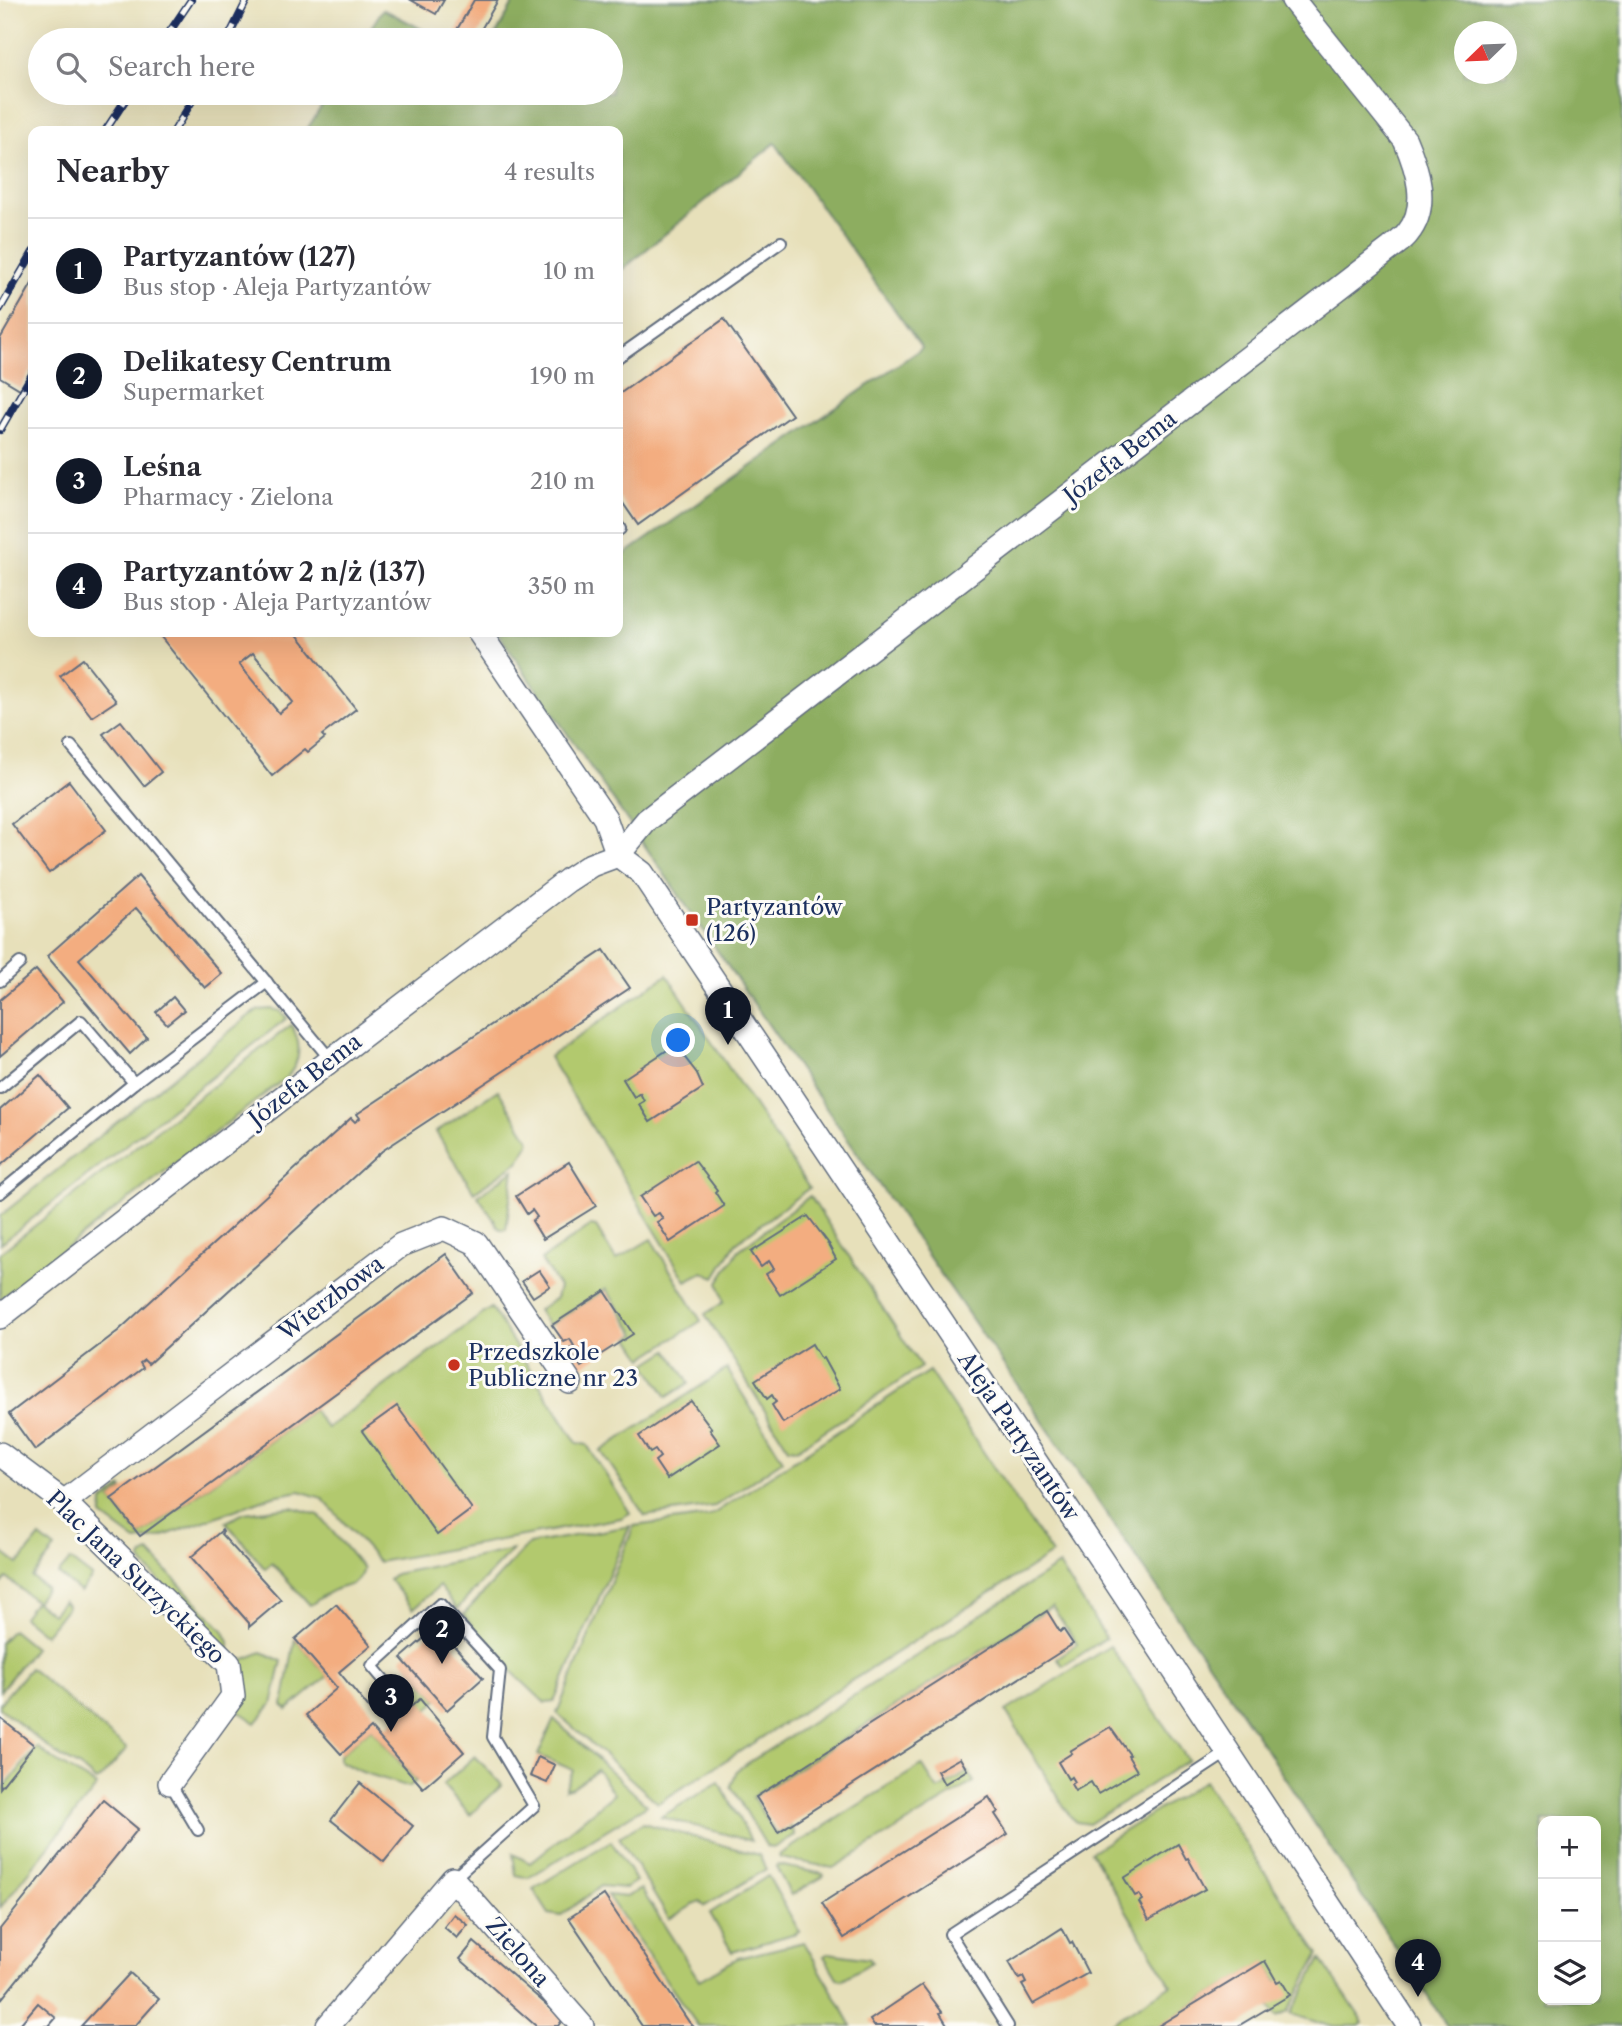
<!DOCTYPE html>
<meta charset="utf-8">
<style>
:root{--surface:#fff;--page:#f7f7f7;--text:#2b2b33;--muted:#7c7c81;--line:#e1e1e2;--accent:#111827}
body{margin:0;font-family:"Libre Caslon Text",serif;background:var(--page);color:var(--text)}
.controls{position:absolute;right:21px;bottom:21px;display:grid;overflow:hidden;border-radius:14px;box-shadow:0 7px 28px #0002}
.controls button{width:63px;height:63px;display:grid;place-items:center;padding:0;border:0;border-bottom:2px solid var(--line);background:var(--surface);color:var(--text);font:35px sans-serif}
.compass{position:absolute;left:1454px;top:21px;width:63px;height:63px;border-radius:50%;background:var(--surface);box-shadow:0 7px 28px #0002;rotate:247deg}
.you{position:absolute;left:679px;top:1041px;width:24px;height:24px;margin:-18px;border:5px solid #fff;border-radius:50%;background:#1a73e8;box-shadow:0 0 0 10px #1a73e833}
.badge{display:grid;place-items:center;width:46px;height:46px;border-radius:50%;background:var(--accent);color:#fff;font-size:23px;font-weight:700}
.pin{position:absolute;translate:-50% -58px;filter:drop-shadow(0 2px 4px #0008)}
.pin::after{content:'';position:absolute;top:37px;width:24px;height:21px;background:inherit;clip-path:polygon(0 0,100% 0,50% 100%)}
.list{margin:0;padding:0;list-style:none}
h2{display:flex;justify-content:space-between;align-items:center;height:91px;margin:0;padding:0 28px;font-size:30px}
h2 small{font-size:23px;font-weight:400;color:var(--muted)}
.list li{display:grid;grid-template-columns:46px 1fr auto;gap:21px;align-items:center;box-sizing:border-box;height:105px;padding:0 28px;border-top:2px solid var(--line)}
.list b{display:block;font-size:26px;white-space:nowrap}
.list p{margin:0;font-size:23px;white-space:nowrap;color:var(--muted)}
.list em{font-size:23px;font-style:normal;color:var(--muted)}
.icon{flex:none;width:38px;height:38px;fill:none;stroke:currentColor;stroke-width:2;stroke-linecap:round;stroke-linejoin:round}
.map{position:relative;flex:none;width:1622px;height:2026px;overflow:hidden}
.search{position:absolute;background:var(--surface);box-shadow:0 7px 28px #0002;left:28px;top:28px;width:595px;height:77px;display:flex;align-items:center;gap:18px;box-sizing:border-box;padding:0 24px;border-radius:38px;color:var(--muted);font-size:26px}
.panel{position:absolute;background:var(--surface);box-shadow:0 7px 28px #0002;left:28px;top:126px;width:595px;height:511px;border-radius:14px}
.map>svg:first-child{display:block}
.green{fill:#b2c96e;stroke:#667c66;stroke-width:2}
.forest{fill:#8dad61;stroke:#546e60;stroke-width:2;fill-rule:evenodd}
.building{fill:#f3ad80;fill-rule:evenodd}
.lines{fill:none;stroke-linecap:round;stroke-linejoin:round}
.service-casing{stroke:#626d7e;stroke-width:14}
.minor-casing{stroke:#626d7e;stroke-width:26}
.service{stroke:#fff;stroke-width:10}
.minor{stroke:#fff;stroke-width:23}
.rail-casing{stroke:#1b2f5e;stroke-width:8}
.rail{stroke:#fdfcf7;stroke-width:5;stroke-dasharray:16;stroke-linecap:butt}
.poi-dot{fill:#c8321e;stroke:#fdfcf7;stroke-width:2.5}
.labels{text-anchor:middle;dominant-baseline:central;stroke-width:6;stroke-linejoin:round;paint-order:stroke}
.street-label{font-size:23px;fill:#1b2f5e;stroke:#fdfcf7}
.poi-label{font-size:23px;fill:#1b2f5e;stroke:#fdfcf7;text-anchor:start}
</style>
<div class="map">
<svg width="1622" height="2026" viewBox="0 0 1622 2026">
<rect width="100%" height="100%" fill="#fdfcf7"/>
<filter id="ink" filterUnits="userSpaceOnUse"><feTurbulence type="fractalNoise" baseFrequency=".0143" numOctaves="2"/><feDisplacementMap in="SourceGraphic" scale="14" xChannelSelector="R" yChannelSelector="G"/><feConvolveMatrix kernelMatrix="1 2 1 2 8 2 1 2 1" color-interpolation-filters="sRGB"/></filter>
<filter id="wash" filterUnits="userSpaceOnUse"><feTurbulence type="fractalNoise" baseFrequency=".00686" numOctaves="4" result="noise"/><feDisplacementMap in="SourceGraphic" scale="28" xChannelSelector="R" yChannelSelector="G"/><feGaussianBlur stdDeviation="1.57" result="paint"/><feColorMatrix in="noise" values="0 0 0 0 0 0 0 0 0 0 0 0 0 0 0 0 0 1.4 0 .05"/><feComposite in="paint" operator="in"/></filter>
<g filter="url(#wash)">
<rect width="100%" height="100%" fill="#e7e0ba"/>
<g class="green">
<polygon points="667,975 809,1188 736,1243 715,1277 703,1272 686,1281 549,1057"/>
<polygon points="271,1009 280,1011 287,1018 0,1244 0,1216 250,1015 259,1010"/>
<path d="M291,1025C302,1043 301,1060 288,1076L0,1299V1253Z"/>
<polygon points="498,1090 530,1141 519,1161 474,1192 436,1132"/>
<polygon points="514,1170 506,1229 500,1229 478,1196"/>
<polygon points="810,1196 921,1367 797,1449 788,1448 705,1314 724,1302 718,1282 739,1250"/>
<polygon points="590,1226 596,1227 616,1260 651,1239 701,1321 643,1358 630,1338 636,1334 606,1289 548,1326 538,1310 556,1298 559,1287 541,1260"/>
<polygon points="491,1308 577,1443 587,1445 630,1513 621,1518 379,1562 322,1498 300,1491 273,1496 158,1538 136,1541 102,1516 103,1501 122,1487 123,1489 111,1499 140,1536 313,1410 327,1428"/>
<polygon points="668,1350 689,1383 667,1397 646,1364"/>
<polygon points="727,1369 783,1460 715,1506 645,1516 601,1451"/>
<polygon points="929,1371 1052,1554 658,1803 557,1713 634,1526 710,1516"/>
<path d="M292,1507L319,1515L363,1569C357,1589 344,1584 330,1592C323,1595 317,1601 310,1605L272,1563L265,1569L226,1522L244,1513Z"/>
<polygon points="630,1526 554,1702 545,1703 505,1665 463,1615 529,1544"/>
<polygon points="40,1537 55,1549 32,1577 46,1588 36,1602 52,1614 63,1601 68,1606 45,1635 23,1617 35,1601 7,1578 0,1586 0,1555 2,1552 18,1564"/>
<polygon points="512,1550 457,1609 439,1586 413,1609 389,1579 395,1574"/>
<polygon points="149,1552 223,1630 229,1642 229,1653 144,1565 141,1560 142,1556"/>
<polygon points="70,1560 92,1577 80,1592 58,1574"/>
<polygon points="1059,1565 1106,1638 1063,1666 1057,1658 1077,1644 1052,1606 753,1797 776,1835 791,1827 795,1835 773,1848 767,1847 731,1786 737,1770"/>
<polygon points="12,1630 34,1648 0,1691 0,1643"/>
<polygon points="295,1639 328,1676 287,1710 283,1705"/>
<polygon points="1110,1646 1188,1760 1089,1824 1077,1822 1070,1816 1006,1711"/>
<polygon points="262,1652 282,1661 272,1704 256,1723 234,1708 239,1661"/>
<polygon points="30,1668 127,1749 99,1780 96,1781 80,1767 56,1754 0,1708 0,1703"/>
<polygon points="421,1680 438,1700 428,1709 412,1706 403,1695"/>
<polygon points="554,1719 647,1805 528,1878 516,1875 513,1854 530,1863 614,1794 597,1770 573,1787 565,1789 573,1770 538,1755"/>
<polygon points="371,1728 416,1781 409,1787 362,1772 339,1761 339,1756"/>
<polygon points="37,1747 51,1758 97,1786 0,1908 0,1793"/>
<polygon points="475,1756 502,1785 470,1815 443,1785"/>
<polygon points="922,1765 938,1790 968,1772 974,1782 833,1868 780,1858 779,1855"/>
<polygon points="1204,1781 1319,1954 1288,2012 1277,2017 1270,2007 1277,1982 1265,1962 1158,2026 1106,2026 1171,1985 1091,1852"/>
<polygon points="719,1782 751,1841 661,1817"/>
<polygon points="643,1823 759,1855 766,1869 705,1906 700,1901 669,1919 619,1837"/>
<polygon points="611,1841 636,1881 625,1888 601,1886 560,1916 549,1914 533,1889"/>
<polygon points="778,1865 823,1874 824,1876 791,1895 776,1867"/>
<polygon points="768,1876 799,1931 796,1933 732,1952 710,1913"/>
<polygon points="641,1889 699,1980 738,1958 804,1942 852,2026 698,2026 607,1895 626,1897"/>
<polygon points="829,1953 870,1959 872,1962 841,1980 837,1978 824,1956"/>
<polygon points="1321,1959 1364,2023 1360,2026 1329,2026 1291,2014"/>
</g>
<g class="forest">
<path d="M515,0H1622V2026H1447L1250,1725L1128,1545L497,632H618V559L922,348L775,143L618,273V131H306L330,93H446L459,100L463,93H611V40H493ZM1464,32H1506V74H1464ZM1543,1821H1596V2000H1543Z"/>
<polygon points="383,9 433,35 430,40 363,40"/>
</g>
<g id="blocks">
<g class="building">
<polygon points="411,0 444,0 436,14"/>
<polygon points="474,0 498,0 475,40 451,40"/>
<polygon points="33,282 33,366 20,389 0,377 0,339"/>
<polygon points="724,319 792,415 638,525 618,496 618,395"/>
<path d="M157,632H295L356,709L322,735L325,738L308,752L305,749L272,776ZM253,653L293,702L279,713L239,664Z"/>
<polygon points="83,659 116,701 92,717 60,676"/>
<polygon points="121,721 161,772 144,786 103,734"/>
<polygon points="69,781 106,830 49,873 12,824"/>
<polygon points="138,876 222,974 205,988 136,908 79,959 147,1038 130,1054 47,956"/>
<polygon points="604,950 630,988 382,1151 148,1364 144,1360 140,1363 143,1368 35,1450 9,1414 118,1331 351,1118 355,1122 360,1118 357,1114"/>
<polygon points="36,970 63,1002 0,1056 0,1000"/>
<polygon points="173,997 184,1010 167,1024 156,1012"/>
<polygon points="675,1045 696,1072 703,1088 650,1122 639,1104 644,1101 640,1093 634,1097 623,1079"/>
<polygon points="40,1075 68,1108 0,1166 0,1110"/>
<polygon points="695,1161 717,1190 715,1192 724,1206 670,1242 657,1222 663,1219 659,1213 653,1216 640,1197"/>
<polygon points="569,1162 596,1206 543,1239 532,1221 537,1217 532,1210 527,1214 516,1196"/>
<polygon points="808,1216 829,1244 828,1244 836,1259 780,1295 766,1274 774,1269 769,1261 761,1267 751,1252"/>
<polygon points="446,1254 473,1293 140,1536 111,1499"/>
<polygon points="539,1270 550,1286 533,1297 522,1281"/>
<polygon points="605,1291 633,1334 581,1367 569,1349 574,1346 570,1339 564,1342 552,1325"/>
<polygon points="812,1344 821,1359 823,1358 840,1389 783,1423 772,1405 776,1402 772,1395 767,1399 755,1380"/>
<polygon points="691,1401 712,1429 710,1430 720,1444 667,1479 655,1461 660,1457 655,1450 650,1453 639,1436"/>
<polygon points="397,1406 472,1509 437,1535 362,1431"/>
<polygon points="222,1530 223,1532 221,1534 281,1600 249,1627 249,1623 191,1557"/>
<polygon points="336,1604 371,1645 339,1672 376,1717 387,1727 420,1699 464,1752 423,1788 371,1728 341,1754 306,1715 337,1688 295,1639"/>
<polygon points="1047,1611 1060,1632 1063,1629 1073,1644 778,1832 756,1797"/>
<polygon points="437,1627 483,1678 447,1710 401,1658"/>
<polygon points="0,1718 34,1745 0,1788"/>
<polygon points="1110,1727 1130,1755 1128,1756 1137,1771 1098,1794 1091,1782 1075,1791 1071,1784 1074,1782 1071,1777 1068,1779 1058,1762 1072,1753 1070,1751"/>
<polygon points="538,1757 555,1765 547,1783 530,1776"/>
<polygon points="960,1758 967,1770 944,1784 937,1771"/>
<polygon points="360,1783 413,1826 384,1862 331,1820"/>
<polygon points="989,1797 998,1812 995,1814 1008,1834 844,1938 822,1903"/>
<polygon points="103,1800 138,1829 0,2001 0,1929"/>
<polygon points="1178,1844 1186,1859 1188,1858 1205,1889 1149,1920 1139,1902 1142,1900 1139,1894 1135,1896 1124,1878"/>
<polygon points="604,1895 689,2022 693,2026 642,2026 569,1918"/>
<polygon points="454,1914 468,1925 457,1938 444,1927"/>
<polygon points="1062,1928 1070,1943 1072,1942 1088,1973 1033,2004 1022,1985 1026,1983 1023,1977 1019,1979 1009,1962"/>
<polygon points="474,1942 563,2019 558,2026 536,2026 460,1959"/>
<polygon points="1265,1961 1277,1982 1281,1980 1290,1995 1270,2007 1238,2026 1158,2026"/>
<polygon points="130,1973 159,1999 135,2026 81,2026"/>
<polygon points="922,1985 942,2012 940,2013 948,2026 874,2026 870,2020"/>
<polygon points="38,2003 56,2018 49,2026 24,2026 21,2023"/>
</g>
</g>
</g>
<g filter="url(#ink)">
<use href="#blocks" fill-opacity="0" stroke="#626d7e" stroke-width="2"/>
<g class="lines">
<g class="service-casing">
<g id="service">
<polyline points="618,357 781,242"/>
<polyline points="618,526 620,529"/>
<polyline points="71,746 331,1060"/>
<polyline points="0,981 20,963"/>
<polyline points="0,1088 81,1021 134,1083 267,982"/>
<polyline points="0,1193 134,1083"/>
<polyline points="400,1699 372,1666 440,1604 500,1670 493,1737 534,1806 453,1879"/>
<polyline points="170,1783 198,1830"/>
<polyline points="1008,2026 950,1934 1228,1752"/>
</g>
</g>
<g class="minor-casing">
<g id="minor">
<polyline points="479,632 605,818 618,855"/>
<polyline points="618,855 642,873 1100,1558 1409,2026"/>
<path d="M0,1317L331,1060L568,880L591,865L618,855L647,820L1391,248C1397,243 1404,239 1408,233C1430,206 1417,168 1405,140L1293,0"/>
<polyline points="0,1454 64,1502 229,1664 233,1696 170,1783"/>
<polyline points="64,1502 401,1245 444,1228 476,1243 570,1382"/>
<polyline points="328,2026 453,1879 582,2026"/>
</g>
</g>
<use href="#service" class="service"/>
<use href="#minor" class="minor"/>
<g class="rail-casing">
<g id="rail">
<polyline points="164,40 191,0"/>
<polyline points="227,40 247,0"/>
<polyline points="105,131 130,93"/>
<polyline points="174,131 197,93"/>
<polyline points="0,309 33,252"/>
<polyline points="0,430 33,373"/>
</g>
</g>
<use href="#rail" class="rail"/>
</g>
</g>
<g class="poi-dot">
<rect x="685" y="913" width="14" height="14" rx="3.5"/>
<circle cx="454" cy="1365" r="7"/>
</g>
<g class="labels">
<g class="street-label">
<text transform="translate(1120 457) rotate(-38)">Józefa Bema</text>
<text transform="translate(305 1080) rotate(-38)">Józefa Bema</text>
<text transform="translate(331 1298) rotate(-37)">Wierzbowa</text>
<text transform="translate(1019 1436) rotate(56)">Aleja Partyzantów</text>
<text transform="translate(136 1577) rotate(44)">Plac Jana Surzyckiego</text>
<text transform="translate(518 1952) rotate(49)">Zielona</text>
</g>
<g class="poi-label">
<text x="706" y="907">Partyzantów<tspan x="706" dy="26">(126)</tspan></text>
<text x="468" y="1352">Przedszkole<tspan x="468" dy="26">Publiczne nr 23</tspan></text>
</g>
</g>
</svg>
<div class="controls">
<button>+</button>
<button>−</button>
<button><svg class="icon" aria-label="layers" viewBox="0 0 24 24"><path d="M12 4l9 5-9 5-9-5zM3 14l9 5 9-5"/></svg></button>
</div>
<svg class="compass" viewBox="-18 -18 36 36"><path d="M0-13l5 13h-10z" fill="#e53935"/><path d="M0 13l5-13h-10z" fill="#7c7c81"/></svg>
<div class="you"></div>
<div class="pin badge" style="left:728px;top:1045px">1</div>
<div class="pin badge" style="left:442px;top:1664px">2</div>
<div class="pin badge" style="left:391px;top:1732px">3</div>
<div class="pin badge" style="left:1418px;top:1997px">4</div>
<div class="search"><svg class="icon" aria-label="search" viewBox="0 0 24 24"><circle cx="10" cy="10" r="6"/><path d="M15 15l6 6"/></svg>Search here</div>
<section class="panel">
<h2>Nearby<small>4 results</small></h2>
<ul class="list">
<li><span class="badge">1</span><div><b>Partyzantów (127)</b><p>Bus stop · Aleja Partyzantów</p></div><em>10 m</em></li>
<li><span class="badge">2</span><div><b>Delikatesy Centrum</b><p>Supermarket</p></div><em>190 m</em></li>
<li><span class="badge">3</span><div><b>Leśna</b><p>Pharmacy · Zielona</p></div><em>210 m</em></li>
<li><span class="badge">4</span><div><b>Partyzantów 2 n/ż (137)</b><p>Bus stop · Aleja Partyzantów</p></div><em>350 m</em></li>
</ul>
</section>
</div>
